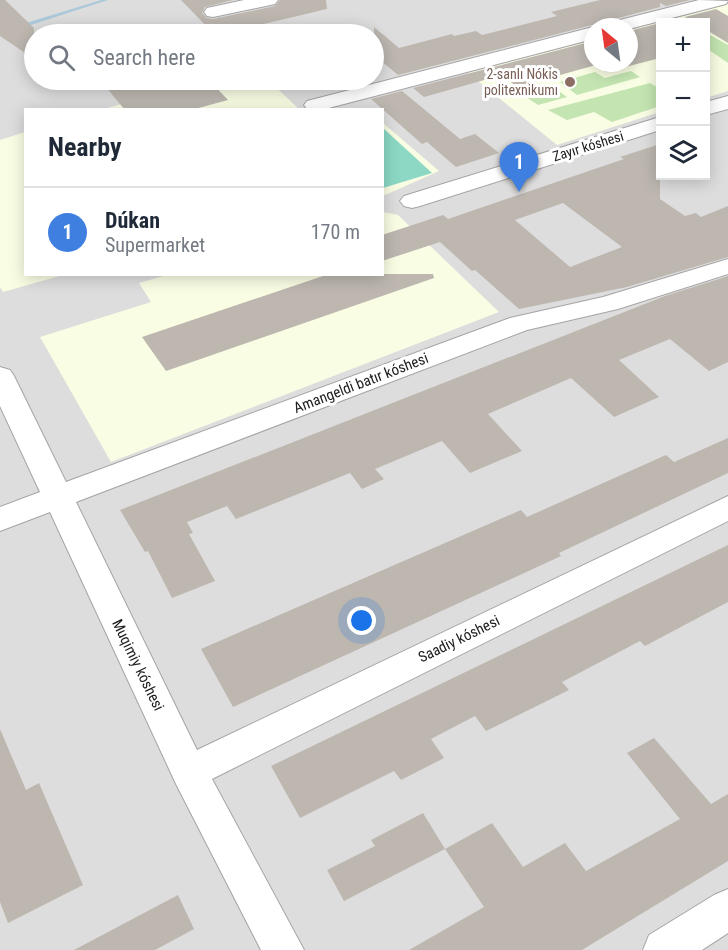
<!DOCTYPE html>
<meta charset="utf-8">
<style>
:root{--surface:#fff;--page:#f2f2f3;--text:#1f2937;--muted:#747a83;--line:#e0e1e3;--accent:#ea580c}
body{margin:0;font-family:"Roboto Condensed",sans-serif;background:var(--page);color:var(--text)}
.controls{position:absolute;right:18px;top:18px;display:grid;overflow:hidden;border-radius:0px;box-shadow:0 3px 15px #0003}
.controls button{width:54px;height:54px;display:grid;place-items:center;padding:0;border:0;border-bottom:2px solid var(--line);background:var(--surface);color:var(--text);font:30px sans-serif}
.compass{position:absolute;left:584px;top:18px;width:54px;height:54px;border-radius:50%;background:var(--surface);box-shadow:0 3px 15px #0003;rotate:331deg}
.you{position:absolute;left:362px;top:621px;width:21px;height:21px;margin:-15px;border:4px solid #fff;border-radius:50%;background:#1a73e8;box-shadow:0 0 0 9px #1a73e833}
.badge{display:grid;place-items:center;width:39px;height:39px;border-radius:50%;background:var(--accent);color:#fff;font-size:20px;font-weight:700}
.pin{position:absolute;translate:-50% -50px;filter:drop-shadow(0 2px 3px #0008)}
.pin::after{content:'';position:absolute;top:32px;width:21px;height:18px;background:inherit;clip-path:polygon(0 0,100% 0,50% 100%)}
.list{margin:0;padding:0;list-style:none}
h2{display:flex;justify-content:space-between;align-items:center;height:78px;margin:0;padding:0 24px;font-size:26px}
h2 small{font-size:20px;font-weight:400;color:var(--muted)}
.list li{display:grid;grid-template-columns:39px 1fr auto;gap:18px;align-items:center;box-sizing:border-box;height:90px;padding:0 24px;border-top:2px solid var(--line)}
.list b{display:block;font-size:22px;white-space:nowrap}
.list p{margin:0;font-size:20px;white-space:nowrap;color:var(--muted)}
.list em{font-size:20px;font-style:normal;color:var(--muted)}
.icon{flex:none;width:33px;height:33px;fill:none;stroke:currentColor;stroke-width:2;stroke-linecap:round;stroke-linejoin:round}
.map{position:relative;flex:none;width:728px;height:950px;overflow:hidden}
.search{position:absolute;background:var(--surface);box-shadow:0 3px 15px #0003;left:24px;top:24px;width:360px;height:66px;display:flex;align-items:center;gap:15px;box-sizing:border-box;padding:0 21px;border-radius:33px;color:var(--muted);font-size:22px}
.panel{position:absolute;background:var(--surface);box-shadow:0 3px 15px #0003;left:24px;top:108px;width:360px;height:168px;border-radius:0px}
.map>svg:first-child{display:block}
.residential{fill:#dedddd;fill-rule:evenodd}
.education{fill:#f9fde3}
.grass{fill:#c4e5b2}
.pitch{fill:#8cd8c5}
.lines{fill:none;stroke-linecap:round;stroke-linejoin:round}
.stream{fill:#acc9d9;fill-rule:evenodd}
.building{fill:#bdb7b0;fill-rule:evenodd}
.minor-casing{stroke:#a4a4a4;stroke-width:2}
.minor{fill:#fff;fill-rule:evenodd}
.education-dot{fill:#8d6e63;stroke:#fff;stroke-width:2}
.labels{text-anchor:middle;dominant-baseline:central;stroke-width:6;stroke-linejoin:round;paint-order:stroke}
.far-education-label{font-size:14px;fill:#785e54;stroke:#fff;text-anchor:end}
.far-street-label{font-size:14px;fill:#202020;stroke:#fff}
.street-label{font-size:15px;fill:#202020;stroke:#fff}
</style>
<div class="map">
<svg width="728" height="950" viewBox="0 0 728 950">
<rect width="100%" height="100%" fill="#f0eee7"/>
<path class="residential" d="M0,0H728V950H0ZM660,22H706V176H660ZM593,27H629V63H593ZM34,34H374V80H34ZM26,110H382V274H26Z"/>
<g class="education">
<polygon points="728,4 728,91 706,98 706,22 660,22 660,112 557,145 468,73 593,40 593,63 629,63 629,30"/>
<polygon points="211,80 268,80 299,109 100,110"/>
<polygon points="383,123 439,171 383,196"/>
<polygon points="25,132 26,274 63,275 3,292 0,287 0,140"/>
<polygon points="383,212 398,215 499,312 111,462 40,337 151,302 139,283 167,275 382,274"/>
</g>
<g class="grass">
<polygon points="710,35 728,45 728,63 706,48 706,36"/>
<polygon points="631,71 640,77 577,95 560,82 595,72 605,78"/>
<polygon points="650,83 660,89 660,106 612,122 594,112 567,120 548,110"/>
<polygon points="550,85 567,97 538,105 520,93"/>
</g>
<polygon class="pitch" points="383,128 432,173 383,188"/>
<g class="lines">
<polygon class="stream" points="101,0 108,0 0,35 0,31"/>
</g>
<g class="building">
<polygon points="0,0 5,0 34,28 34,59 0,36"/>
<polygon points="181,0 233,0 205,7 202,13 207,18 213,19 275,6 280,0 326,0 327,9 251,27 259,34 214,34"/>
<polygon points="600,0 690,0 666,6 660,3 660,7 607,21 604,27 592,25 398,75 374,55 374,27 399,48 452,34 454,36 476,31 482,35 557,16 551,12"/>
<polygon points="716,9 728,16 728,43 705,29 705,22 694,22 685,17"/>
<polygon points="660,23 660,58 606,72 596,65 517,87 502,75 424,97 413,88 593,41 593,63 629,63 629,31"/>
<polygon points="100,80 209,80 228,100 191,110 125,110"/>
<polygon points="402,91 460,139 475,134 499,153 456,167 427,142 422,144 371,99"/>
<path d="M660,144V199L685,216L696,213L701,217L728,206V257L627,287L519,309L475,270L472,271L440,242L382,261V235L443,215L448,219L624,159L620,157ZM563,203L622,247L570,267L515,220Z"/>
<polygon points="329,274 433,274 434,278 166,371 142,337"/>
<polygon points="728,276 728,362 709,371 670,339 619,360 659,397 614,417 571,378 488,414 522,451 470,473 442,441 375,469 384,479 362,489 350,473 236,519 227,506 187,522 193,533 189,534 215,581 172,598 148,551 145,552 120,510 665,296"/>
<polygon points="728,438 728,473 559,553 561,556 233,707 201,649 521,510 527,517 666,455 674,462"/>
<polygon points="728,545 728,602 645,646 640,641 562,682 569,690 486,731 475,716 431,739 444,758 401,780 394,771 300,818 271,766"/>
<polygon points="0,729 26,790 39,783 83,885 8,923 0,902"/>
<polygon points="654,738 711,804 728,794 728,861 582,950 409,950 484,907 445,849 492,823 523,867 565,843 586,871 680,819 627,753"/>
<polygon points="423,813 445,849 344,901 327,870 375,846 371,840"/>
<polygon points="178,895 194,929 155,950 74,950"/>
</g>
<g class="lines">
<g class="minor-casing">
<g id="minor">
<polygon points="244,0 278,0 275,4 213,17 207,16 204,12 207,8"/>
<polygon points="699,0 728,1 726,4 629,29 629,27 606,27 608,23"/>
<polygon points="593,27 593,39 321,110 307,109 304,105 307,101"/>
<polygon points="728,96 728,109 706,115 706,102"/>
<polygon points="660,117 660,130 420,206 412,208 404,206 400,201 404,196"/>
<polygon points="728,259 728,274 618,309 527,330 76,502 197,750 728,496 728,521 212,779 304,950 261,950 176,784 50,512 0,531 0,507 40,492 0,406 0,367 10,370 14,376 66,482 510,318 603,297"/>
<polygon points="728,889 728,933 702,950 643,950 649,935 714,895"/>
</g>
</g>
<use href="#minor" class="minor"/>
</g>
<circle class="education-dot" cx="570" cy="82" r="6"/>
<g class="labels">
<g class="far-education-label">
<text x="558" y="74">2-sanlı Nókis<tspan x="558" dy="16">politexnikumı</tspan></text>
</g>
<g class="far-street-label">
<text transform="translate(588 146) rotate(-17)">Zayır kóshesi</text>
</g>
<g class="street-label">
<text transform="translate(361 383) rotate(-21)">Amangeldi batır kóshesi</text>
<text transform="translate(459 639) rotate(-26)">Saadiy kóshesi</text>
<text transform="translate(138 665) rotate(64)">Muqimiy kóshesi</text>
</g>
</g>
</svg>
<div class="controls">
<button>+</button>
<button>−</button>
<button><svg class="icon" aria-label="layers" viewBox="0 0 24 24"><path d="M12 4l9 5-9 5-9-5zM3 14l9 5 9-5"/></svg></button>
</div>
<svg class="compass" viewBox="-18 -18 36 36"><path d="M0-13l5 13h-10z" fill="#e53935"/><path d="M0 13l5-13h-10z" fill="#747a83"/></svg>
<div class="you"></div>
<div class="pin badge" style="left:519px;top:192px;background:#3f7fe0">1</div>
<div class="search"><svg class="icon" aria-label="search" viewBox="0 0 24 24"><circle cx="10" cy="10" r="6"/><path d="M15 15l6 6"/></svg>Search here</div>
<section class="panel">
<h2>Nearby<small></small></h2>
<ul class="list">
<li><span class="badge" style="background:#3f7fe0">1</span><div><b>Dúkan</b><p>Supermarket</p></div><em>170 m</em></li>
</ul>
</section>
</div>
